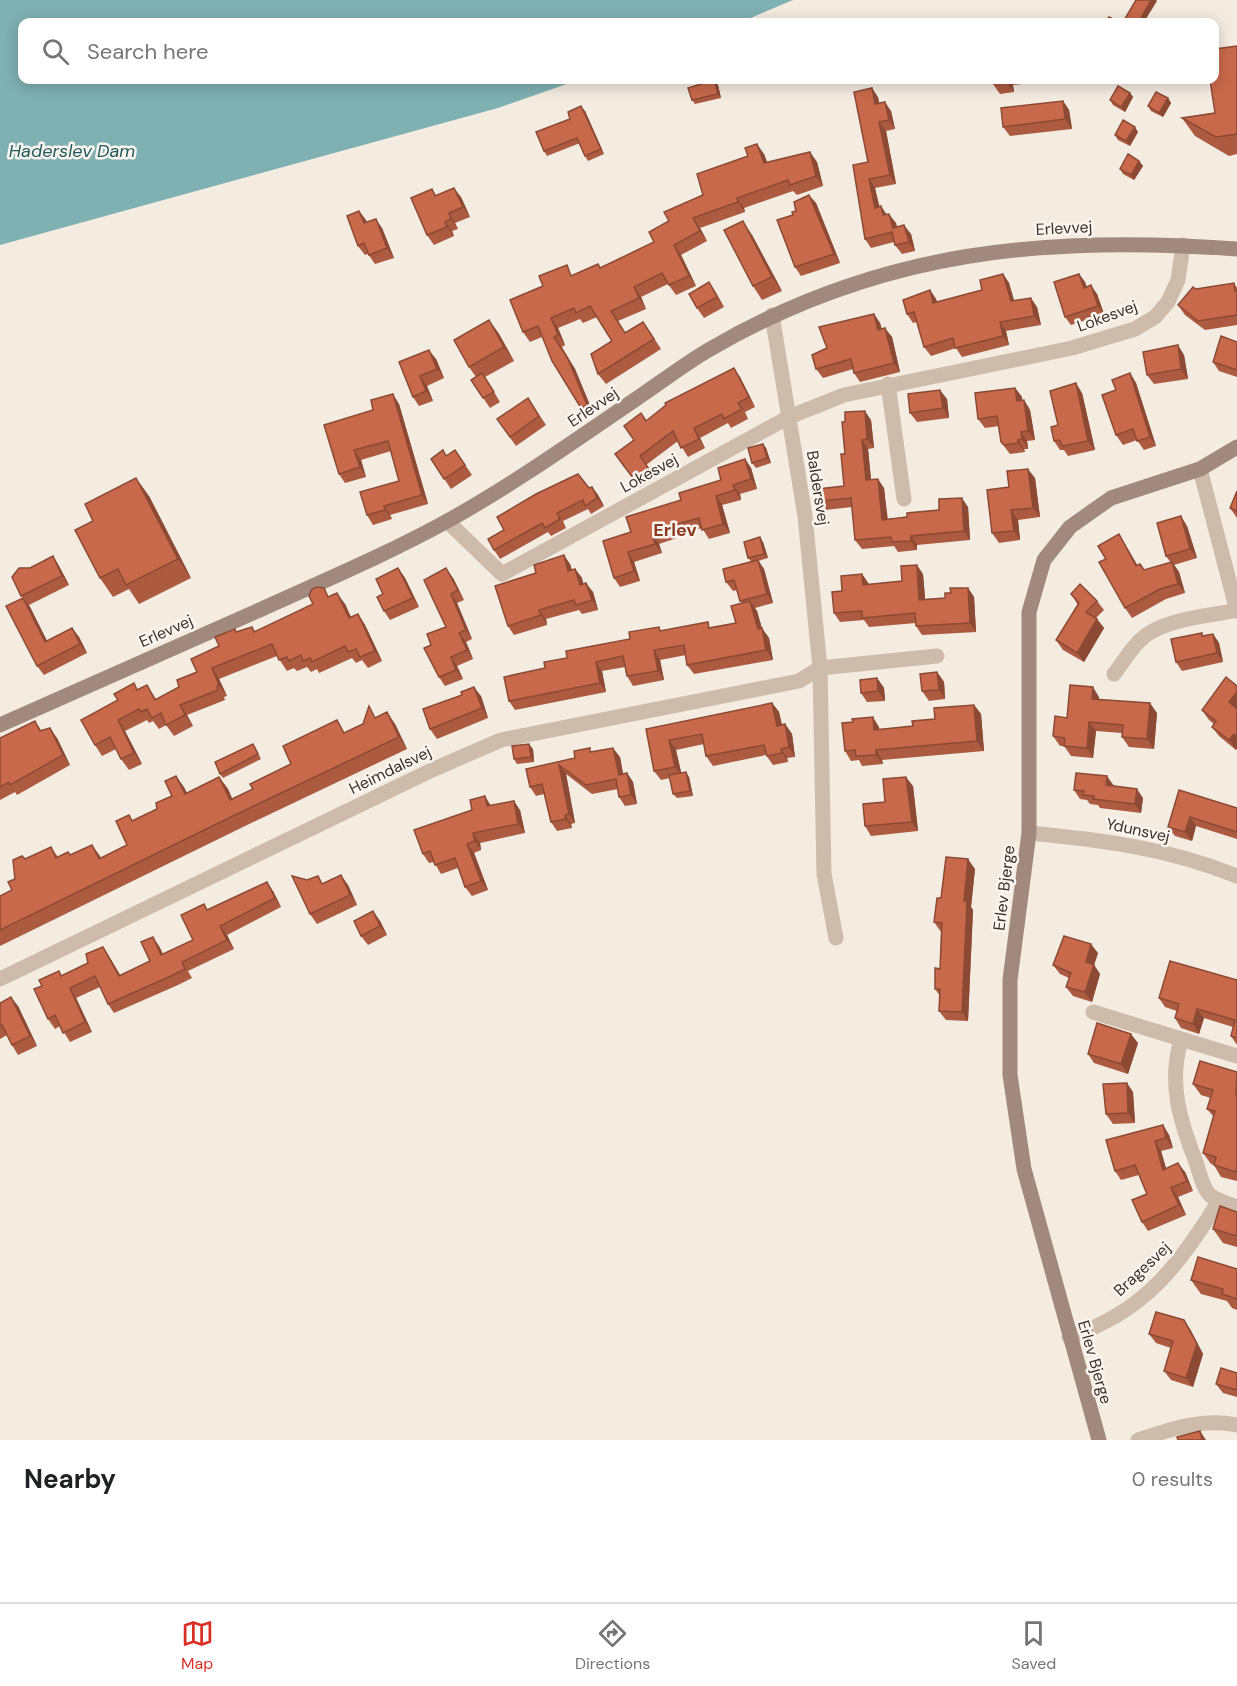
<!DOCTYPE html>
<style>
:root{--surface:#fff;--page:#f2f2f2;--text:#202124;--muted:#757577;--line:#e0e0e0;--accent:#d93025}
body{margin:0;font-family:"DM Sans",sans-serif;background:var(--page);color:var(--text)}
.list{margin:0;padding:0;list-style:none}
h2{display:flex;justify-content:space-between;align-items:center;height:78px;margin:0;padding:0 24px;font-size:26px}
h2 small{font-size:20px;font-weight:400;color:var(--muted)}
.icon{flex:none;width:33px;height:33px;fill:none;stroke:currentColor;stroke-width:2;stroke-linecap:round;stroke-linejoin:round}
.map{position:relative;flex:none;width:1237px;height:1440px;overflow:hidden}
.search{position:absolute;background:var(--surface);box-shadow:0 3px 15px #0003;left:18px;right:18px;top:18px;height:66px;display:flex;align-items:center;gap:15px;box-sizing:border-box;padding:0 21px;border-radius:12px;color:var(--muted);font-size:22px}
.sheet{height:162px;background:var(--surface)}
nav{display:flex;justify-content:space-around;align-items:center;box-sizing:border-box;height:84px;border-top:2px solid var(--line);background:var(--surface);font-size:16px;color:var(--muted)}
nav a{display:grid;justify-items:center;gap:3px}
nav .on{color:var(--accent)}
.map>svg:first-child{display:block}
.water{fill:#7fb0b2}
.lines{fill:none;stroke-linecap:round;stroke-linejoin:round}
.street{stroke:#cdbbac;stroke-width:15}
.secondary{stroke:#a18a7d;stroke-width:15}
.wall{fill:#ac5a40}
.shaded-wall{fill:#8c4a34}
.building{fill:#c8694b;stroke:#8c4a34;stroke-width:1.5}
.labels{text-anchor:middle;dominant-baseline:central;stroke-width:5;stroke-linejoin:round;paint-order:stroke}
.street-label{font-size:16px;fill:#3b302b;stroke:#fbf5ee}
.water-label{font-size:18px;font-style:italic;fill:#1f5a5e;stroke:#fbf5ee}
.neighbourhood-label{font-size:18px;font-weight:bold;fill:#8c3b22;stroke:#fbf5ee}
</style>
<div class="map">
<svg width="1237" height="1440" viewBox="0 0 1237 1440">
<rect width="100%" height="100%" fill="#f4ebe1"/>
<polygon class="water" points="0,0 793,0 741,22 22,22 22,80 578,80 498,108 0,245"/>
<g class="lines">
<g class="street">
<polyline points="772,315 805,516 820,668 824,874 836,938"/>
<polyline points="888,384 904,499"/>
<polyline points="1200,469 1237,611"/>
<polyline points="447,521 502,574 789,417 844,395 1072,348 1135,329 1155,317 1168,302 1178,280 1183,245"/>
<path d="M1114,674C1125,660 1135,641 1151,632C1175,618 1210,616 1237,610"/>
<path d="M1029,833C1103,840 1167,848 1237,876"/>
<polyline points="0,979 432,770 501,740 799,681 820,668 937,656"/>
<polyline points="1093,1012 1237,1056"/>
<path d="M1181,1040C1168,1084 1180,1121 1196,1162C1199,1171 1202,1185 1208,1193C1215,1201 1227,1203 1237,1207"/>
<path d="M1069,1337C1145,1312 1178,1266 1219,1201"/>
<path d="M1138,1440C1171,1429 1201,1418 1237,1425"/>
</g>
<g class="secondary">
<path d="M0,725C85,687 170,649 255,612C321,582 388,554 451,519C517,482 577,439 639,397C663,381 687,362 712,348C881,250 1047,235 1237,249"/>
<polyline points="1099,1440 1024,1169 1010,1075 1010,980 1029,833 1029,612 1044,560 1070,527 1111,498 1200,469 1237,447"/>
</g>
</g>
<g class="wall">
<polygon points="1237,46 1237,154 1229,156 1195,136 1182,118 1215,113"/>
<polygon points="714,80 718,85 721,98 695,104 692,100"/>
<polygon points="990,80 1055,80 1013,85 1014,92 1000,94"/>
<polygon points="1130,93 1133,97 1125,112 1113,105 1110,100"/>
<polygon points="878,97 879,103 891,111 895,129 886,131 896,184 875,188 879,207 896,223 897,227 911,234 915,251 902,254 895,245 894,242 871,248 865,239 868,162"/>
<polygon points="1168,98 1171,103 1163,117 1151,111 1148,106"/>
<polygon points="1063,101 1069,110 1072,129 1010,136 1003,127"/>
<polygon points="585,111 604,154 588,161 585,156 580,143 547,156 544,151"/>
<polygon points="1138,132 1130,146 1118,140 1115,135"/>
<polygon points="764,154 767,162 817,162 823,186 797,195 793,191 744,208 745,212 700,228 707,241 681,255 696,286 676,295 668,284 641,297 646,309 618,321 625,333 650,332 661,349 606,384 598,374 612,341 597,317 583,323 580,319 558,328 565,345 562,347 575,369 594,415 588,418 581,408 542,337 530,342 523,332 574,275 598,264 601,268 654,242 669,221 703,195"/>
<polygon points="1139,161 1143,166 1134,180 1123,174 1120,169"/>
<polygon points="432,189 436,195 461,197 470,217 455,223 458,229 452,231 454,236 434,245 427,235"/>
<polygon points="816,203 840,263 801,276 795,267 793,215"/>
<polygon points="359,211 367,222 382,228 394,258 375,264 368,254 365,255 358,246"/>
<polygon points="752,235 782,291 762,300 753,286"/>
<polygon points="1003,274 1009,283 1014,301 1037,307 1041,325 1006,331 1009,345 962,357 956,348 931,356 924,347 917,322 913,323 907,314 930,290 936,299 937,302 982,290"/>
<polygon points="1079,274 1085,282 1086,287 1097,294 1104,314 1071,325 1065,317"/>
<polygon points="709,282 724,307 704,318 697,308"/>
<polygon points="1234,283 1237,288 1237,325 1205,330 1185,315 1178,305 1196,289"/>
<polygon points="874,314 880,323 882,329 892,337 900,372 860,382 854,373 853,369 823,378 816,369 827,348"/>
<polygon points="489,320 499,334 514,361 485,377 500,402 490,408 471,380 476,377 469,367"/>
<polygon points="1237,342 1237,377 1219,371 1213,362"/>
<polygon points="1184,355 1188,379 1154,384 1147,375"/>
<polygon points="436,359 444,378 427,386 433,401 419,406 413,397 399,362"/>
<polygon points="1130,373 1136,383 1156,446 1144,450 1137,440 1123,445 1116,435 1116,390"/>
<polygon points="740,377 755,407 745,412 748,419 731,428 728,423 700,438 705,448 688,457 678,441 646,465 655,478 640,487 621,463 634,440 646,421"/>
<polygon points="1015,388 1022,397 1022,400 1024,400 1030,410 1035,440 1027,441 1028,449 1024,449 1025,452 1010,454 1001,442 999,426 985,428 978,419"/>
<polygon points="1082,393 1095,450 1068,456 1064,450 1060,450 1054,441 1058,425"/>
<polygon points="528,398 546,425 516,446 497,419"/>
<polygon points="947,399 949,418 917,422 910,413"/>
<polygon points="399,404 428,504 390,515 392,519 373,525 367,515 399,481 391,451 361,460 366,477 345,483 339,474 324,425"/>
<polygon points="871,420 874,448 868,449 871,480 884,488 887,519 907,517 968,507 970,540 917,545 917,550 898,552 894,546 862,549 855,540 852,507 825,510 819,501 844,486 845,454"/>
<polygon points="763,444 766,448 771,463 756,468 752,463"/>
<polygon points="455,450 472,475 451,489 431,459 446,456"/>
<polygon points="745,459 751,468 757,489 740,494 741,500 722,505 730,533 709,539 702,528 677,536 677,538 659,544 662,553 634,562 640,581 620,587 614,578 631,532 681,500 721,480"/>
<polygon points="1035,478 1040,517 1018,520 1020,540 999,543 992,533"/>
<polygon points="592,487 598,495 604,506 591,514 588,509 563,521 566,528 551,536 548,532 500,559 494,550"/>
<polygon points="1237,491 1237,518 1230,508"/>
<polygon points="149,496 191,578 139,604 129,589 113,597 100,578"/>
<polygon points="1187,526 1197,558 1174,565 1179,572 1185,593 1166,599 1132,618 1125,608 1106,559 1119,534 1125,544 1138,566 1145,570 1171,563 1166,556"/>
<polygon points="763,542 768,558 758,561 764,569 773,603 755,608 757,611 762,629 769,638 773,660 694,674 687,665 686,655 660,660 664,680 633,686 627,676 625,667 602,671 606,692 515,710 509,701 545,668 567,658 661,630 712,627 736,623 742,603 740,601 737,590 733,591 726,582 751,561 748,558"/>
<polygon points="53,556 59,566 69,585 29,605 47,641 72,628 79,637 87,653 44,675 37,666 23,598 21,596 30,568"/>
<polygon points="570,564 572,570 575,569 582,578 583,584 593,592 598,610 582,614 579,610 546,619 547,625 514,635 508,626"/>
<polygon points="398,568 405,578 419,607 390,620 384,611 383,594"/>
<polygon points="862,574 869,584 902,581 923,574 925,599 945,598 951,593 968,588 974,597 976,632 922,635 916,626 916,623 869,627 864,620 840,622 834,613 842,591"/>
<polygon points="453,578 464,600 457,603 472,639 466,642 473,659 457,666 463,679 445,686 439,677 431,645 446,627"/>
<polygon points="1071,594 1097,601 1104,610 1096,618 1104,628 1084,662 1063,650 1056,640 1078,605"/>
<polygon points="330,597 345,604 351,617 358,614 365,625 382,661 368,668 362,660 356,663 352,658 319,673 317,669 311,672 307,667 297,671 294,668 287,671 277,656 219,679 227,696 224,697 225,700 187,715 193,726 174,736 166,725 159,729 153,721 149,723 147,720 125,731 142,764 129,770 121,759 116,749 102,756 95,745 138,689 147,685 156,699 179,687 197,672 235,629 236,632 252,627 255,631"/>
<polygon points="1213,634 1219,643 1223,662 1182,671 1176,662"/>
<polygon points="937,672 944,682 945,699 929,701 922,691"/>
<polygon points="877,678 884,688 885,701 867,702 861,693"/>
<polygon points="1237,686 1237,748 1236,750 1219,736 1212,727 1214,724 1209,720 1202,710"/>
<polygon points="481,696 488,718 437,739 430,729"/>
<polygon points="1099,697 1099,700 1157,713 1154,749 1129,747 1122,737 1122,733 1096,731 1093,758 1071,756 1064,746 1060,746 1053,736 1067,718"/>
<polygon points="772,703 779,712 782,725 785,724 792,734 795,757 787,758 788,762 773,765 766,755 713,766 706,756 704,744 676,750 681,773 689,777 693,796 677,798 673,794 670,778 661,780 654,771 646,729"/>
<polygon points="974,705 981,714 984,751 882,760 883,764 862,766 859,760 851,761 845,751 879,727 879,729 913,726"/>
<polygon points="377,717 395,724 407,749 245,826 0,946 0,896 12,890 15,879 25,859 51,847 58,857 101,858 127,845 133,820 157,809 172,796 176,776 187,793 219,777 228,789 232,799 253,789 291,764 346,732"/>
<polygon points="35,721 41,730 57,738 70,765 17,795 15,792 0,800 0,738"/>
<polygon points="256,749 261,759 223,778 220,774"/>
<polygon points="533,749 534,762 517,764 514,759"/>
<polygon points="592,752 620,757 623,774 627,773 633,782 637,804 625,806 619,797 618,789 592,794 566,774 575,823 571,824 572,828 557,831 551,822 544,794 536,796 530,787 526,769 575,758"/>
<polygon points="913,786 918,831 871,836 865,826 885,802"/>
<polygon points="1114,786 1143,798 1141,813 1100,808 1098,805 1090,804 1087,800 1080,799 1074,790"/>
<polygon points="1179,790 1237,808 1237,839 1196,826 1192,841 1175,836 1168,827"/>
<polygon points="491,805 520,810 525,833 480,843 481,850 474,853 488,890 472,896 465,887 458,868 441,874 434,862 429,863 423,854"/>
<polygon points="975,869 971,907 973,910 968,1021 946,1020 939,1011 940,996 935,989 940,969 941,932 934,922 941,898"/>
<polygon points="323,884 348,885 357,905 317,924 310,914"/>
<polygon points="273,891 281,907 227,935 234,949 188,971 192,978 178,985 114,1013 108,1004 100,987 76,998 92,1032 70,1042 60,1026 55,1029 48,1019 62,976 88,963 103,947 120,975 150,961 159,946 163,954 193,940 208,910"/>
<polygon points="373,911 380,921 387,935 368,945 361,936"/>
<polygon points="1098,953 1094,965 1100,974 1092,1002 1073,996 1066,987 1069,978 1060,974 1053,965"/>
<polygon points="1237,980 1237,1045 1231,1036 1233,1027 1204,1018 1199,1034 1181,1028 1175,1018 1177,1011 1165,1007 1159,998"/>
<polygon points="0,1003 18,1006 37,1046 18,1055 12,1045 7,1035 0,1039"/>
<polygon points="1138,1043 1128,1074 1094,1063 1088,1054"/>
<polygon points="1237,1072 1237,1181 1221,1177 1214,1165 1211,1164 1203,1153 1214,1117 1207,1109 1211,1098 1201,1095 1193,1084"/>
<polygon points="1133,1092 1135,1123 1113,1124 1106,1114"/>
<polygon points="1163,1125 1169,1135 1173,1148 1161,1151 1166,1168 1185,1172 1193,1191 1178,1197 1186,1215 1148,1231 1142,1222 1147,1194 1139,1175 1121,1180 1115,1171"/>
<polygon points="1237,1212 1237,1247 1223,1243 1213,1229"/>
<polygon points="1237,1269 1237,1310 1232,1308 1227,1301 1201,1294 1191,1280"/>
<polygon points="1190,1329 1203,1354 1193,1387 1171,1380 1164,1371 1171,1348 1156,1343 1149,1334"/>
<polygon points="1237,1373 1237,1397 1223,1393 1216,1384"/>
</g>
<g class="shaded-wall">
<polygon points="1151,0 1156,0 1157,1 1144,22 1140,20"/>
<polygon points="714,80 718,85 721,98 718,94"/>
<polygon points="1005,80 1009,80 1013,85 1014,92"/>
<polygon points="872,88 878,97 881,113 875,104"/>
<polygon points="1130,93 1133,97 1125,112 1121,107"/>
<polygon points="1168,98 1171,103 1163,117 1159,113"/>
<polygon points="1063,101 1069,110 1072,129 1065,119"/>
<polygon points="885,102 891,111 895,129 889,120"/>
<polygon points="581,106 585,111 604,154 601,149"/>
<polygon points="879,122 886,131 896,184 890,175"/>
<polygon points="1135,127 1138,132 1130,146 1126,141"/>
<polygon points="757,144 764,154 771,173 764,163"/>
<polygon points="810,152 817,162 823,186 816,176"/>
<polygon points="1139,161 1143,166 1134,180 1131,175"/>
<polygon points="869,179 875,188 882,217 875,208"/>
<polygon points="454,188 461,197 470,217 463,207"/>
<polygon points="809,195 816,203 840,263 834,254"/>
<polygon points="737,198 744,208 745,212 738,202"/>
<polygon points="881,206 887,215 883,215"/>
<polygon points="359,211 366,220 371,233 364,223"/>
<polygon points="449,213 455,223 458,229 451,219"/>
<polygon points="889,214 896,223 899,237 893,228"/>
<polygon points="693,218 700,228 707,241 700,231"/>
<polygon points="376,219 382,228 394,258 387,248"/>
<polygon points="743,221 752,235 782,291 772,277"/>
<polygon points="445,222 452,231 454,236 447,227"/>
<polygon points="904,225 911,234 915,251 909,242"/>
<polygon points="674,245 681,255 696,286 689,276"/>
<polygon points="1003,274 1009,283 1017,311 1011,301"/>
<polygon points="1079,274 1085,282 1090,296 1084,288"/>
<polygon points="709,282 715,291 724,307 717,297"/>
<polygon points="1091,285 1097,294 1104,314 1098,306"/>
<polygon points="634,287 641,297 646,309 639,298"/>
<polygon points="930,290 936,299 940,312 933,303"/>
<polygon points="1031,298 1037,307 1041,325 1034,316"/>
<polygon points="874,314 880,323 884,339 878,330"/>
<polygon points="551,318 558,328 565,345 558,335"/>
<polygon points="489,320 499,334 514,361 504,347"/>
<polygon points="1000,322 1006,331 1009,345 1003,336"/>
<polygon points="885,328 892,337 900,372 894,363"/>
<polygon points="554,337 575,369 594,415 587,405"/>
<polygon points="1178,345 1184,355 1188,379 1181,369"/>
<polygon points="429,350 436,359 444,378 437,369"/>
<polygon points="734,368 740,377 755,407 749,397"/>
<polygon points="1130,373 1136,383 1156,446 1150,437"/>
<polygon points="420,376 427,386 433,401 426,391"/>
<polygon points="1076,383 1082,393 1095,450 1088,441"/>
<polygon points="1015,388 1022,397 1023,411 1017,401"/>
<polygon points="940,390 947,399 949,418 943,408"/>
<polygon points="393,394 399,404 428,504 422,495"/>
<polygon points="1024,400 1030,410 1035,440 1028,431"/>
<polygon points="865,411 871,420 874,448 867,439"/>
<polygon points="694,428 700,438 705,448 699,439"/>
<polygon points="1021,432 1027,441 1028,449 1022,439"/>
<polygon points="862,440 868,449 872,489 866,480"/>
<polygon points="1018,440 1024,449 1025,452 1018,443"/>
<polygon points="763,444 766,448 771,463 767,458"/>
<polygon points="354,450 361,460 366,477 360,467"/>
<polygon points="745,459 751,468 757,489 751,479"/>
<polygon points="1028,469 1035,478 1040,517 1033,508"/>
<polygon points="136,478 149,496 191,578 178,559"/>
<polygon points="878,479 884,488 889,529 882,520"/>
<polygon points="733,485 740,494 741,500 735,490"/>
<polygon points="592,487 598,495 604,506 597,498"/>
<polygon points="716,496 722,505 730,533 723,524"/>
<polygon points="962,498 968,507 970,540 964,531"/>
<polygon points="384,506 390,515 392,519 385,510"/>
<polygon points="1011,510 1018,520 1020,540 1014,531"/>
<polygon points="1181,516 1187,526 1197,558 1190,549"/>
<polygon points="652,534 659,544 662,553 655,544"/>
<polygon points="1119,534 1125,544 1143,576 1136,566"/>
<polygon points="911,536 917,545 917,550 911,541"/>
<polygon points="760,537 763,542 768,558 764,554"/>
<polygon points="628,552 634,562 640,581 634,571"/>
<polygon points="564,555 570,564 575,580 568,571"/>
<polygon points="53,556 59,566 69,585 62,576"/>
<polygon points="758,560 764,569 773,603 767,594"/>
<polygon points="1172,562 1179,572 1185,593 1178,584"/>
<polygon points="917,565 923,574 926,609 919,600"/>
<polygon points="398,568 405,578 419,607 413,598"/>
<polygon points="446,568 453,578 464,600 458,590"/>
<polygon points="575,569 582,578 586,594 580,585"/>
<polygon points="862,574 868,583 869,594 863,585"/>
<polygon points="586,583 593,592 598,610 592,600"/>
<polygon points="968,588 974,597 976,632 970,623"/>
<polygon points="337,593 345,604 356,629 349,618"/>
<polygon points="451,594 457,603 472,639 466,630"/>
<polygon points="23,598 30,607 52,651 45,642"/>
<polygon points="750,601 757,611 763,632 762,628 769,638 773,660 766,650 758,629"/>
<polygon points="539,610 546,619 547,625 541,615"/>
<polygon points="358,614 365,625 382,661 375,651"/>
<polygon points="1097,619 1104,628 1084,662 1077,653"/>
<polygon points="72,628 79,637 87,653 80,644"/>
<polygon points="459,633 466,642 473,659 467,650"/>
<polygon points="1213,634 1219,643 1223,662 1217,653"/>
<polygon points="654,650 660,660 664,680 658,671"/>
<polygon points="451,657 457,666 463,679 456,670"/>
<polygon points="596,662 602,671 606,692 600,683"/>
<polygon points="212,668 219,679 227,696 219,685"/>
<polygon points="937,672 944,682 945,699 939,690"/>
<polygon points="877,678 884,688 885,701 878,691"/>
<polygon points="474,687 481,696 488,718 482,708"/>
<polygon points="1093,687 1099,697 1098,708 1092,699"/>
<polygon points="1237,692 1237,710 1229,702"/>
<polygon points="772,703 779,712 784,735 777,726"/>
<polygon points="1150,703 1157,713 1154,749 1147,739"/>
<polygon points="180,705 187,715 193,726 185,715"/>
<polygon points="974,705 981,714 984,751 977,741"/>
<polygon points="387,712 395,724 407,749 399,737"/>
<polygon points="873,717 879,727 880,739 874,730"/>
<polygon points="118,720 125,731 142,764 134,753"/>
<polygon points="1089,722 1096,731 1093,758 1087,748"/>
<polygon points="785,724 792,734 795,757 789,747"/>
<polygon points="50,728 57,738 70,765 63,755"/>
<polygon points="1234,734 1237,738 1237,748 1236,750 1229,740"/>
<polygon points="669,740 676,750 682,776 675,767"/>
<polygon points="529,744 533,749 534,762 531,757"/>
<polygon points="613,748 620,757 625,784 619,775"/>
<polygon points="781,749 787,758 788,762 782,753"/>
<polygon points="876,750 882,760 883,764 876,755"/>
<polygon points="559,765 566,774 575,823 569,814"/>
<polygon points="686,772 689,777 693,796 690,791"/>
<polygon points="627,773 633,782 637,804 631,795"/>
<polygon points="176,776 184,787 193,805 185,794"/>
<polygon points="1107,776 1114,786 1106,785"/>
<polygon points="219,777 228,789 238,812 230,800"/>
<polygon points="906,777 913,786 918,831 912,822"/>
<polygon points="1137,789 1143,798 1141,813 1135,804"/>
<polygon points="485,796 491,806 487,806"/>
<polygon points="514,801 520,810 525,833 518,824"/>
<polygon points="565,815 571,824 572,828 566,819"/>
<polygon points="1190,817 1196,826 1192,841 1185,832"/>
<polygon points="473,833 480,843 481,850 475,841"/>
<polygon points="467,844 474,853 488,890 481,881"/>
<polygon points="92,845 100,856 107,871 99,859"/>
<polygon points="968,859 975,869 971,907 973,910 968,1021 962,1012 964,901"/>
<polygon points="341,875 348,885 357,905 350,895"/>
<polygon points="267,882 273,891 281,907 275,898"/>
<polygon points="373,911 380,921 387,935 380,926"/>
<polygon points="220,926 227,935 234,949 227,940"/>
<polygon points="153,937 159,946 168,965 161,955"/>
<polygon points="1091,944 1098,953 1094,965 1100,974 1092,1002 1085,992 1086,962"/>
<polygon points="103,947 109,956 126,985 119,976"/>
<polygon points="70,988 76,998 92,1032 85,1022"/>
<polygon points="11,997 18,1006 37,1046 30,1036"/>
<polygon points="1197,1009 1204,1018 1199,1034 1193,1024"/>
<polygon points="1131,1034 1138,1043 1128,1074 1121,1064"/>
<polygon points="1127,1083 1133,1092 1135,1123 1128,1113"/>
<polygon points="1163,1125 1169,1135 1173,1148 1166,1138"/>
<polygon points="1155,1141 1161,1151 1169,1179 1163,1170"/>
<polygon points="1178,1163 1185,1172 1193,1191 1187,1181"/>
<polygon points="1171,1188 1178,1197 1186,1215 1179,1205"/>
<polygon points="1184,1320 1190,1329 1203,1354 1193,1387 1186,1378"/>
<polygon points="1200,1431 1206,1440 1202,1440"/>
</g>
<g class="building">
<polygon points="1136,0 1151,0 1140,20 1144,22 1123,22"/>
<polygon points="1109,17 1119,22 1105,22"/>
<polygon points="1237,46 1237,134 1216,137 1182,118 1215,113 1210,80 1215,80 1215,49"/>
<polygon points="714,80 718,94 692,100 688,88"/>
<polygon points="1118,86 1130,93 1121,107 1110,100"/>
<polygon points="872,88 875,104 885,102 889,120 879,122 890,175 869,179 875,208 881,206 883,215 889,214 893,228 904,225 909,242 895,245 892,232 865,239 853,165 868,162 854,92"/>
<polygon points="1156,92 1168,98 1159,113 1148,106"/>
<polygon points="1063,101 1065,119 1003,127 1001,108"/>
<polygon points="581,106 601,149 585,156 577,138 544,151 536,132 570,119 568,112"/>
<polygon points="1123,120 1135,127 1126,141 1115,135"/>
<polygon points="757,144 764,163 810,152 816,176 790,185 788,180 737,198 738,202 693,218 700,231 674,245 689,276 669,285 662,273 634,287 639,298 611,311 625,333 643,322 654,339 598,374 591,354 612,341 590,306 576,313 574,308 551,318 558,335 554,337 568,359 587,405 581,408 552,361 538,326 523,332 510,300 543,286 539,276 567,265 571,276 598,264 600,268 654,242 649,232 669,221 664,212 703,195 697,174 748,156 745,148"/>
<polygon points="1128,154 1139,161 1131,175 1120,169"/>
<polygon points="454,188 463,207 449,213 451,219 445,222 447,227 427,235 411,198 432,189 435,196"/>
<polygon points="809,195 834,254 795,267 777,220 793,215 792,212 796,211 794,202"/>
<polygon points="359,211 364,223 376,219 387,248 369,255 364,243 358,246 347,216"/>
<polygon points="743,221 772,277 753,286 724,230"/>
<polygon points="1003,274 1011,301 1031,298 1034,316 1000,322 1003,336 955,348 953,338 924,347 914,312 907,314 903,300 930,290 933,303 982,290 980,280"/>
<polygon points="1079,274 1084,288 1091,285 1098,306 1065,317 1054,282"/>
<polygon points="709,282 717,297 697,308 689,294"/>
<polygon points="1234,283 1235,291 1237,291 1237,315 1198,321 1178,305 1193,287 1196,289"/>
<polygon points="874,314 878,330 885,328 894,363 854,373 851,359 816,369 812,355 827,348 819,327"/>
<polygon points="489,320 504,347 469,367 454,340"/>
<polygon points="1221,336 1237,342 1237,370 1213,362"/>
<polygon points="1178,345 1181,369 1147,375 1143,352"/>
<polygon points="429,350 437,369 420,376 426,391 413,397 399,362"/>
<polygon points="734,368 749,397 738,403 742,409 724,419 722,414 694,428 699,439 681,448 673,431 640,456 649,469 633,478 615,454 634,440 624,426 641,413 646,421 666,405 665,403"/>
<polygon points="482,373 494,392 483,398 471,380"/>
<polygon points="1130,373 1150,437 1137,441 1133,429 1116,435 1102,395 1116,390 1112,380"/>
<polygon points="1076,383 1088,441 1062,446 1060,440 1054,441 1051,427 1058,425 1050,391"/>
<polygon points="1015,388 1017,401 1024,400 1028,431 1021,432 1022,439 1018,440 1018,443 1004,445 1001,442 997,416 978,419 975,393"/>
<polygon points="940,390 943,408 910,413 908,394"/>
<polygon points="393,394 422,495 384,506 385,510 367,515 360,492 399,481 388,441 354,450 360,467 339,474 324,425 373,410 371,400"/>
<polygon points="528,398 539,416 510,437 497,419"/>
<polygon points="865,411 867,439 862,440 866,480 878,479 882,520 907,517 907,513 939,510 939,499 962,498 964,531 911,536 911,541 892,542 891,537 855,540 851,498 819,501 818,489 844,486 841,454 845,454 842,422 845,422 845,412"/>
<polygon points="763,444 767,458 752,463 748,448"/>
<polygon points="443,450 446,456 455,450 465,465 444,479 431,459"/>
<polygon points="745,459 751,479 733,485 735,490 716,496 723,524 702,530 699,518 670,526 671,529 652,534 655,544 628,552 634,571 614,578 603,541 631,532 626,517 681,500 679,493 721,480 718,468"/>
<polygon points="1028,469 1033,508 1011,510 1014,531 992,533 987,490 1009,487 1007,471"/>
<polygon points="578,474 589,488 592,487 597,498 585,506 583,500 557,513 560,519 545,528 542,523 494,550 488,539 504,530 497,517 536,494"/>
<polygon points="136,478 178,559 126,585 118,569 100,578 75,530 93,521 85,504"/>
<polygon points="1237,491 1237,511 1230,508"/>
<polygon points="1181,516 1190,549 1166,556 1157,523"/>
<polygon points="1119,534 1136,566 1140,564 1144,570 1172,562 1178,584 1160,589 1125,608 1099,562 1106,559 1098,546"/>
<polygon points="760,537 764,554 748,558 744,542"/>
<polygon points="564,555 568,571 575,569 580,585 586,583 592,600 576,605 574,600 539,610 541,615 508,626 495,586 536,573 534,565"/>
<polygon points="53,556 62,576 21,596 12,577 19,568 30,568"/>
<polygon points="758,560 767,594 740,601 734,580 726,582 723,569"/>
<polygon points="917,565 919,600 945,598 945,593 951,593 950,588 968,588 970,623 916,626 915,613 862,618 862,611 834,613 832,592 842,591 841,576 862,574 863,585 902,581 901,566"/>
<polygon points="398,568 413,598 384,611 377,597 383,594 376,579"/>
<polygon points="446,568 458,590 451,594 466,630 459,633 467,650 451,657 456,670 439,677 424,648 431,645 427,634 446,627 424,580"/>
<polygon points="1080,584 1097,601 1086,612 1097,619 1077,653 1056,640 1079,603 1071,594"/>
<polygon points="317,587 324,588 328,597 337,593 349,618 358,614 375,651 360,657 356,649 348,652 345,646 312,662 310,658 303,661 301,655 289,661 287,657 279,660 272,644 212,668 219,685 217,686 218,690 180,705 185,715 166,725 161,713 152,718 147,709 141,712 139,709 118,720 134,753 121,759 110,737 95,745 81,720 118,700 114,694 134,683 137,690 147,685 155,700 179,687 177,680 197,672 191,659 219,646 215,637 235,629 236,632 252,627 254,632 313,604 309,596 312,589"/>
<polygon points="23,598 45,642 72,628 80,644 37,666 6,606"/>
<polygon points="750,601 758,629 762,628 766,650 687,665 684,645 654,650 658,671 627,676 623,656 596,662 600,683 509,701 504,677 545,668 544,662 567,658 566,651 630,639 629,632 659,627 660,631 708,622 709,628 736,623 731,606"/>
<polygon points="1202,633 1202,636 1213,634 1217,653 1176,662 1171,639"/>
<polygon points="937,672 939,690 922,691 920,674"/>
<polygon points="1226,677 1237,686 1237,692 1229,702 1237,709 1237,737 1234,734 1229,740 1212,727 1216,721 1202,710"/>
<polygon points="877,678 878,691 861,693 860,680"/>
<polygon points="1070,685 1093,687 1092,699 1150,703 1147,739 1122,737 1123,725 1089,722 1087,748 1064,746 1065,738 1053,736 1055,716 1067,718"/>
<polygon points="474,687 482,708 430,729 423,709 462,695 461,692"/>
<polygon points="772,703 777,726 785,724 789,747 781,749 782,753 767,756 764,745 706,756 702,734 669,740 675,767 654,771 646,729"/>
<polygon points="974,705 977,741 876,750 876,755 856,756 855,750 845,751 842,723 853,722 852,719 873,717 874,730 913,726 912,721 935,719 934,708"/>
<polygon points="369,706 375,718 387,712 399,737 237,814 0,930 0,896 12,890 8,882 15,879 13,860 22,856 25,859 51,847 56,858 68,852 70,855 92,845 99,859 127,845 116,821 129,815 132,821 157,809 156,803 172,796 165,781 176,776 185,794 219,777 230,800 253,789 250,784 291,764 283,746 337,720 344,733 363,724"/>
<polygon points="35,721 40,731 50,728 63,755 10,785 9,782 0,787 0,738"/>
<polygon points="253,744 258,754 220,774 215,762"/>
<polygon points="529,744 531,757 514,759 512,746"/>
<polygon points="590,748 590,752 613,748 619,775 627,773 631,795 619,797 616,779 586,785 559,765 569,814 565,815 566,819 551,822 542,784 530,787 526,769 575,758 574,751"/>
<polygon points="686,772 690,791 673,794 669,775"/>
<polygon points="1076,773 1107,776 1106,785 1137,789 1135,804 1093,799 1094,796 1083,795 1084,791 1074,790"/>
<polygon points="906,777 912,822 865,826 863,804 885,802 883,779"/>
<polygon points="1179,790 1237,808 1237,832 1190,817 1185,832 1168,827"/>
<polygon points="485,796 487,806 514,801 518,824 473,833 475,841 467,844 481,881 465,887 455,858 435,865 430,851 423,854 414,830 472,810 470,800"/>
<polygon points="946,857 968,859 964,901 967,901 962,1012 939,1011 940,989 935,989 935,968 940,969 942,923 934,922 937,898 941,898"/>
<polygon points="341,875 350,895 310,914 292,876 307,880 318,876 322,884"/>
<polygon points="267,882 275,898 220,926 227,940 182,962 185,969 171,976 108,1004 95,976 70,988 85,1022 63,1033 55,1015 48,1019 34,989 42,986 39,980 59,971 61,976 88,963 86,954 103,947 119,976 150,961 141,942 153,937 161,955 193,940 181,915 204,904 207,910"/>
<polygon points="373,911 380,926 361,936 354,921"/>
<polygon points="1064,936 1091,944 1086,962 1094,965 1085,992 1066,987 1071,973 1053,965"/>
<polygon points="1170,961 1237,980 1237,1038 1231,1036 1235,1020 1197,1009 1193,1024 1175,1018 1179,1004 1159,998"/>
<polygon points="11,997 30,1036 12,1045 2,1025 0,1026 0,1003"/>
<polygon points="1097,1023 1131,1034 1121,1064 1088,1054"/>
<polygon points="1200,1061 1237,1072 1236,1095 1237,1095 1237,1168 1236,1172 1214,1165 1216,1157 1203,1153 1215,1111 1207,1109 1213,1090 1193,1084"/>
<polygon points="1127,1083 1128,1113 1106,1114 1103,1084"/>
<polygon points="1163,1125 1166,1138 1155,1141 1163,1170 1178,1163 1187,1181 1171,1188 1179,1205 1142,1222 1132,1200 1147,1194 1135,1165 1115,1171 1106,1140"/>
<polygon points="1220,1206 1237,1212 1237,1236 1213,1229"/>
<polygon points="1198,1257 1237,1269 1237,1299 1222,1294 1223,1289 1191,1280"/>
<polygon points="1156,1312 1184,1320 1197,1344 1186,1378 1164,1371 1173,1341 1149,1334"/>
<polygon points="1221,1368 1237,1373 1237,1390 1216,1384"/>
<polygon points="1200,1431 1202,1440 1178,1440 1177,1437"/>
</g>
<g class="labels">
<g class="street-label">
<text transform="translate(1064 228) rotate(-3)">Erlevvej</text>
<text transform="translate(1107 316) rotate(-20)">Lokesvej</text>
<text transform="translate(593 407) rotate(-34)">Erlevvej</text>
<text transform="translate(649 473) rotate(-29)">Lokesvej</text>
<text transform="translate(818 488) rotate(81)">Baldersvej</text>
<text transform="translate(166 631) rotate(-24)">Erlevvej</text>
<text transform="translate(390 770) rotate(-26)">Heimdalsvej</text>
<text transform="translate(1138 830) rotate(12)">Ydunsvej</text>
<text transform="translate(1004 888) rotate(-83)">Erlev Bjerge</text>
<text transform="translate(1142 1269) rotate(-43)">Bragesvej</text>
<text transform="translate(1095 1362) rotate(74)">Erlev Bjerge</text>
</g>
<g class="water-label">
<text x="72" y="151">Haderslev Dam</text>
</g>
<g class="neighbourhood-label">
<text x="675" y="530">Erlev</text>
</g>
</g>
</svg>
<div class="search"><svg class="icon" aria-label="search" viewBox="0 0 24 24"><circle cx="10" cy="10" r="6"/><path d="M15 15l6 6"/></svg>Search here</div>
</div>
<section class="sheet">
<h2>Nearby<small>0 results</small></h2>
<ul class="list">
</ul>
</section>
<nav>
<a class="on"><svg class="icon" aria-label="map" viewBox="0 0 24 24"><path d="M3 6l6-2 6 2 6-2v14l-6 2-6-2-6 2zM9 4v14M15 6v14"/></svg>Map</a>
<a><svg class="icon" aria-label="directions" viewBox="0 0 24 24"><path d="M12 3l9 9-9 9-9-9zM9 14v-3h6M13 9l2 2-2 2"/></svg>Directions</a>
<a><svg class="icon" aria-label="saved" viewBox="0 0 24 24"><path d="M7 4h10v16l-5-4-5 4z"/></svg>Saved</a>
</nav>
